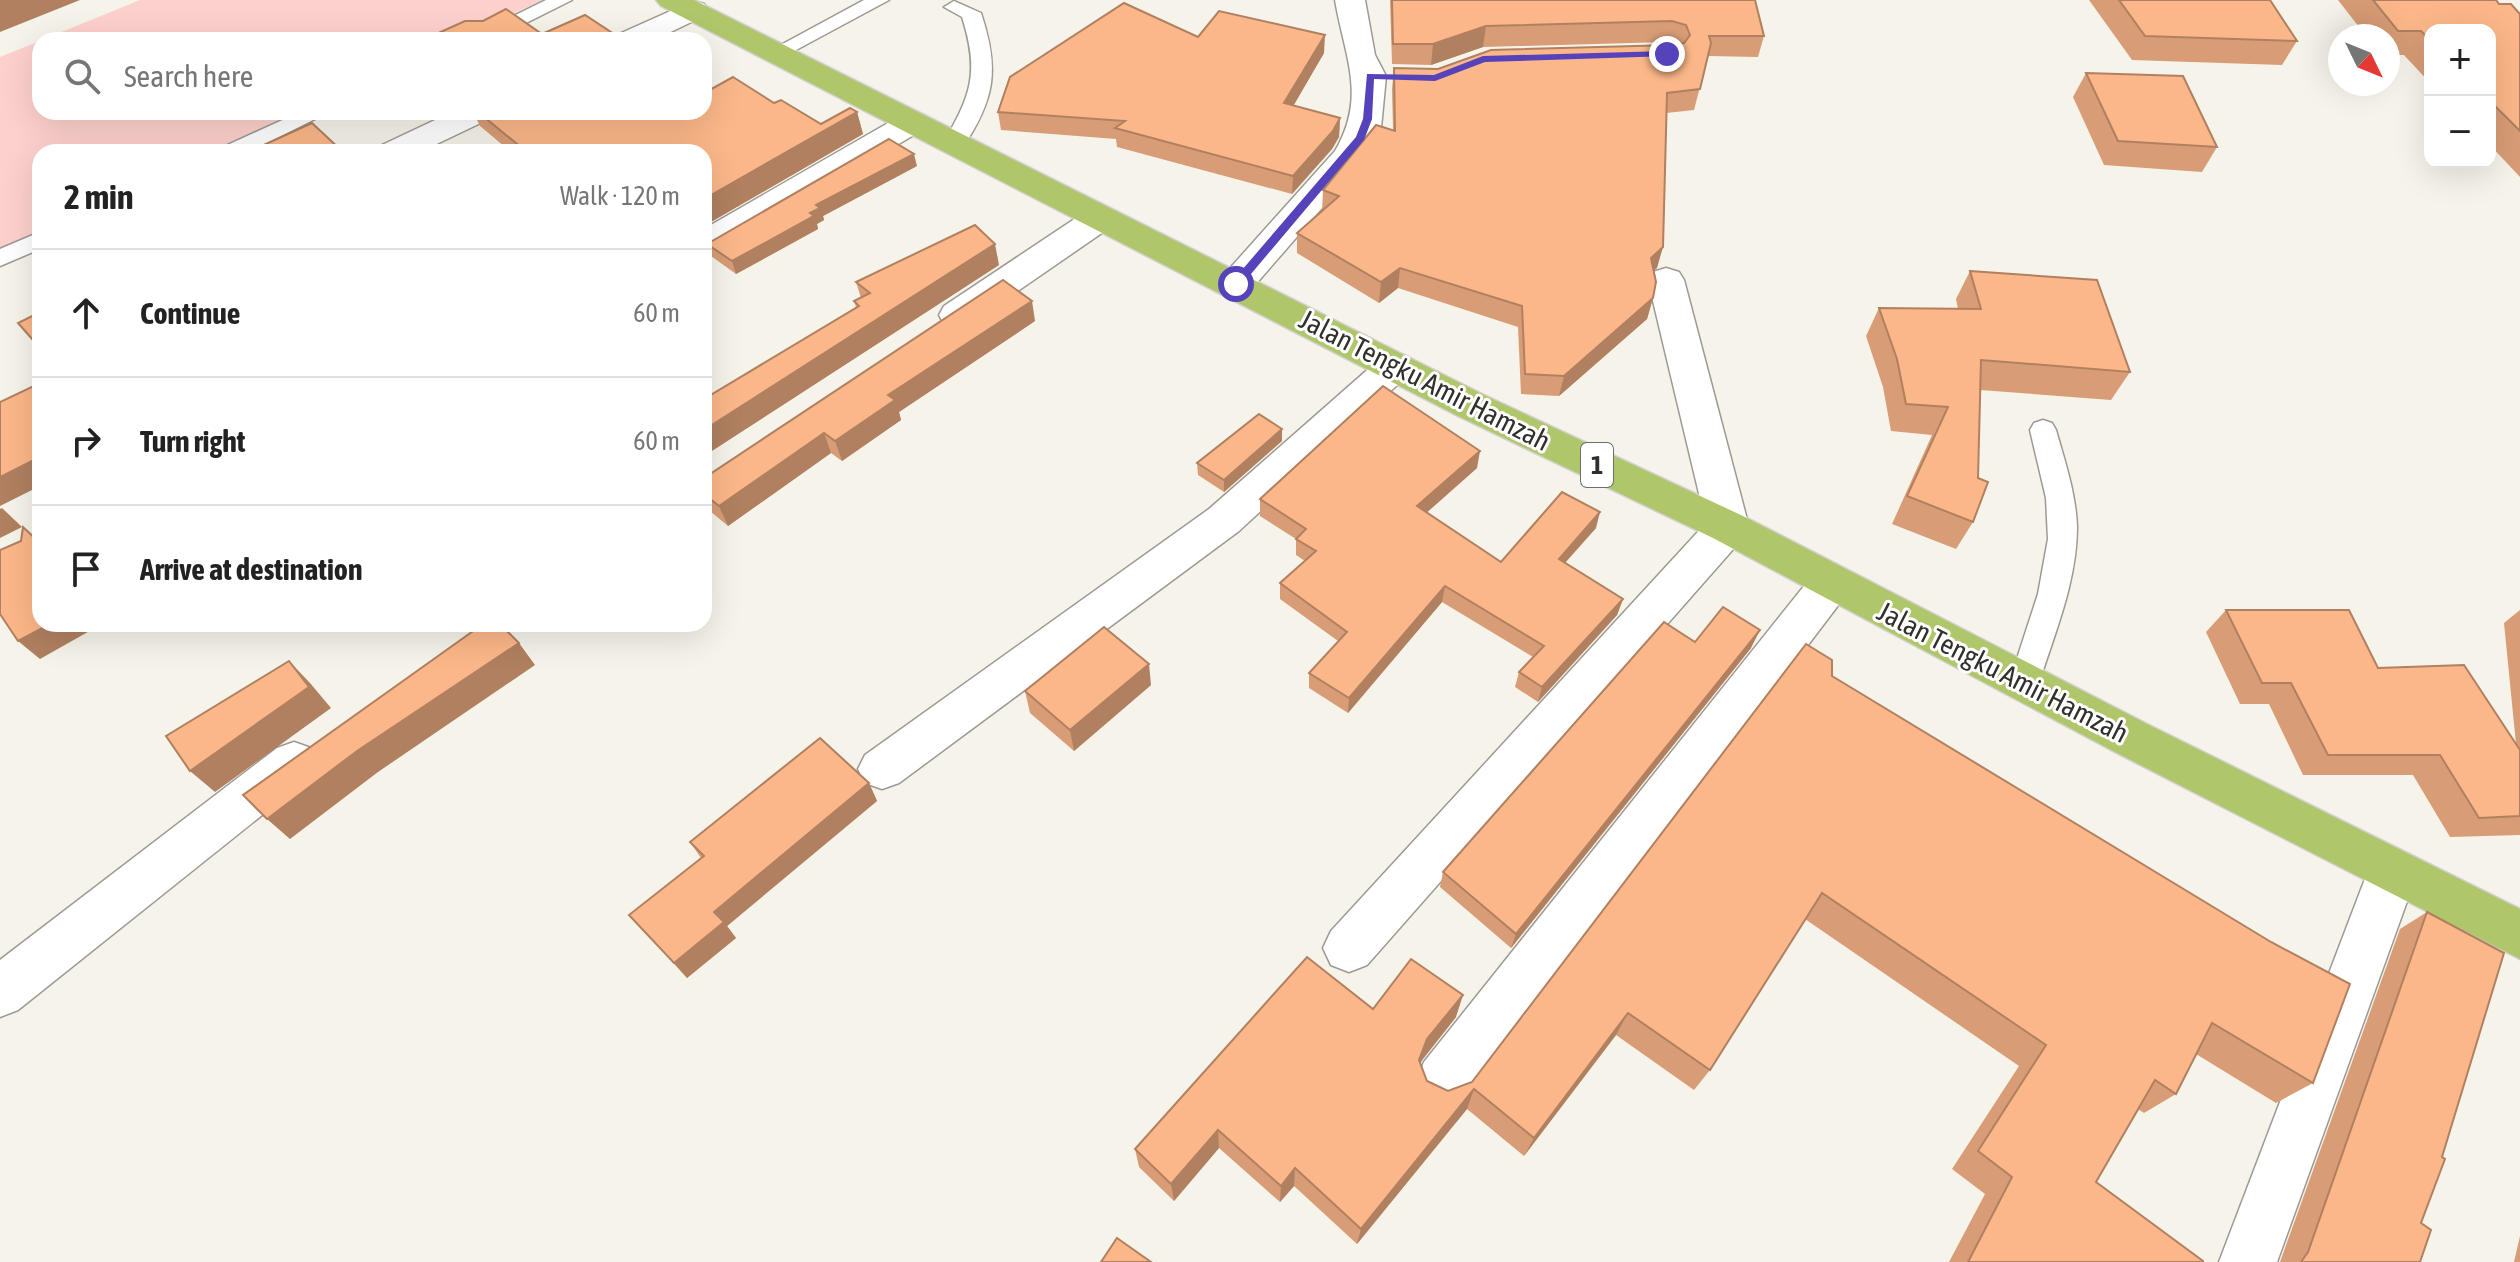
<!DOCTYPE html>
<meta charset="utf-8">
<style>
:root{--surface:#fff;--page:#f6f6f6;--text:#222;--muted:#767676;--line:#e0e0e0}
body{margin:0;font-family:"Asap Condensed",sans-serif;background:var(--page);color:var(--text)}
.controls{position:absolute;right:24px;top:24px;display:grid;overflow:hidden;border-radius:16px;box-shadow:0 8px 32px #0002}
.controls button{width:72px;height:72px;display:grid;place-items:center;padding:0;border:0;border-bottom:2px solid var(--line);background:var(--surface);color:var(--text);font:40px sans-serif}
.compass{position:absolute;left:2328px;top:24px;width:72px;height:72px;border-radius:50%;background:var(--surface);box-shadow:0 8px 32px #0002;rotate:133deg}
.stop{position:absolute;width:24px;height:24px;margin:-18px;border:6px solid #5643bb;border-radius:50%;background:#fff}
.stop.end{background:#5643bb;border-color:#fff;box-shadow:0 2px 8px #0008}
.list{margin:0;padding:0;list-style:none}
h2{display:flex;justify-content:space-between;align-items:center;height:104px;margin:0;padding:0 32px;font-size:34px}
h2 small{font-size:26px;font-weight:400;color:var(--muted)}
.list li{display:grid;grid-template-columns:52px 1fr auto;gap:24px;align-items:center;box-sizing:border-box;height:128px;padding:0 32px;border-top:2px solid var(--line)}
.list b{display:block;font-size:30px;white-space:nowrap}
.list em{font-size:26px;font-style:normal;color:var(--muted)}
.icon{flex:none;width:44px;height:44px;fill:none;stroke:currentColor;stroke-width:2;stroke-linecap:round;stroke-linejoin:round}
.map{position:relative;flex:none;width:2520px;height:1262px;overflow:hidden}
.search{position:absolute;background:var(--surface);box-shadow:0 8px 32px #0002;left:32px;top:32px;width:680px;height:88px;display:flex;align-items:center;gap:20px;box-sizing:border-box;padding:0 28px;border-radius:24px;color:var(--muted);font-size:30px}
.panel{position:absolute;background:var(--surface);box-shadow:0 8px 32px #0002;left:32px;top:144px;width:680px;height:488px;border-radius:24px}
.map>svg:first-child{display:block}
.green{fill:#fdd0cd}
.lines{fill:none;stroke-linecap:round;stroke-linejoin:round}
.service-casing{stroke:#9d9a93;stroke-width:3}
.minor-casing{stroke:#9d9a93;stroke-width:3}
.trunk-casing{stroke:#d2d1d1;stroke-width:3}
.service{fill:#fff;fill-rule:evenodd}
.minor{fill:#fff;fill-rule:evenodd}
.trunk{fill:#b0c66a;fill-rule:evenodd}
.wall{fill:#d89d76}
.shaded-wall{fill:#b08060}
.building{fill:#fbb789;stroke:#b08060;stroke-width:2}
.route{fill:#5643bb}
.labels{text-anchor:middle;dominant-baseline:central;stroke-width:6;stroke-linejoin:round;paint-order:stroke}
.shield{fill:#fff;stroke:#6f6e6c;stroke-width:2}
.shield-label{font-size:26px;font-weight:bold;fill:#31302d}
.street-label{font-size:28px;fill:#31302d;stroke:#fff}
</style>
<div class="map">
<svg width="2520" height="1262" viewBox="0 0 2520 1262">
<rect width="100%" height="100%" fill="#f6f3ea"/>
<g class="green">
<polygon points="140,0 543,0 456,40 42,40"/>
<polygon points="40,41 40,112 299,112 212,152 40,152 40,231 0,249 0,57"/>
</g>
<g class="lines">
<g class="service-casing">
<g id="service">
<polygon points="546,0 572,0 492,40 465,40"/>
<polygon points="864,0 889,0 783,57 776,59 766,53"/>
<path d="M954,1L981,13C1000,70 995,100 961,150L953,152L942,145C971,96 980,73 962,17L944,7Z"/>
<polygon points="300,112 329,112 249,152 220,152 223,147"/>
<polygon points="40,232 40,249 0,266 0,249"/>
<path d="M2043,420L2052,423L2056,430C2065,462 2076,494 2077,527C2077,581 2055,632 2039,683L2035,692L2024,696L2013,692L2009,683L2038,594L2048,539L2046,498L2030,430L2034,423Z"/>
</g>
</g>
<g class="minor-casing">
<g id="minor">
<path d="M1335,0H1365L1375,55L1386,76L1381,128L1361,163L1249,292L1236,296L1223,292L1218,284L1223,276L1335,151C1367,96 1345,58 1335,0Z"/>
<polygon points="693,1 704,4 708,10 704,16 654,40 615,40 619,34"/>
<polygon points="452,112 494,112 489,119 420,152 377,152 382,145"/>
<polygon points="913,112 924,115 929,122 924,129 716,252 704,255 704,229 902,115"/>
<polygon points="1100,207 1112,210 1117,218 1112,226 970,324 957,327 944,324 939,315 944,306 1088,210"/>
<polygon points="1666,268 1679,272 1684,280 1749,527 1743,538 1367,965 1349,972 1331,965 1323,948 1331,931 1706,523 1648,280 1653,272"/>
<polygon points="1395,353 1408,357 1414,366 1408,375 1239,531 899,783 882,789 865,783 858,769 865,755 1209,509 1382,357"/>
<polygon points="1831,566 1846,571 1852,583 1846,595 1462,1100 1443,1108 1424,1100 1416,1081 1424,1062 1816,571"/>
<polygon points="294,742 311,748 317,762 311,776 18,1010 0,1017 0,960 277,748"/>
<polygon points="2393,848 2410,855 2418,871 2277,1262 2219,1262 2368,871 2376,855"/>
</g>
</g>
<g class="trunk-casing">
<polygon id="trunk" points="656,0 694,0 1484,395 1743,516 2147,724 2520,909 2520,959 2115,752 1713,538 1456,415 661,6"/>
</g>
<use href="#service" class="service"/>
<use href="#minor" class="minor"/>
<use href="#trunk" class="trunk"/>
</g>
<g class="wall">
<polygon points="1390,0 1755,0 1764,36 1758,57 1708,56 1694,110 1666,113 1657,268 1654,270 1653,298 1647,319 1559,396 1521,394 1518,327 1398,288 1379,303 1297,253 1297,233 1322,211 1323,190 1393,130 1392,89 1394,68 1438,69 1677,45 1667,42 1483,47 1431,65 1392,64"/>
<polygon points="2089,0 2270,0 2297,41 2282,65 2132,60"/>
<polygon points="2338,0 2496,0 2499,4 2520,14 2520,177 2490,145 2490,30 2430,30 2430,83 2404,55 2388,55 2388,36 2366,36"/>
<polygon points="1198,37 1324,53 1293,106 1340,118 1339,137 1332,149 1292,194 1117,147 1116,139 1001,130 998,112"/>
<polygon points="2086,73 2217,147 2202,172 2104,165 2073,97"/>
<polygon points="774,103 821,124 857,112 863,134 704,226 704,152 511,152 480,126 473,112 704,112"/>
<polygon points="917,166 823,216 824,220 817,224 818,229 736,274 711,256 707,244"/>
<polygon points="999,265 704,456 704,399 856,307 854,301 861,298 856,282"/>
<polygon points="1970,271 2130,372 2111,400 1980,390 1973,522 1956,549 1892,524 1932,435 1891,431 1883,387 1866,336 1879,308 1958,309 1956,299"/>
<polygon points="1035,321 899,412 901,420 842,461 831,453 728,526 704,506 704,476 710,474"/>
<polygon points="1282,429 1282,441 1224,492 1198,475 1197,463"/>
<polygon points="1477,468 1426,513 1501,562 1596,528 1565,563 1623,599 1617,615 1538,702 1515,687 1519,672 1533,657 1442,602 1348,713 1309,688 1309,673 1338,641 1280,599 1280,583 1305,561 1296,555 1296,539 1260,516 1260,499"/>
<polygon points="2226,610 2378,668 2516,744 2504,623 2520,610 2520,835 2450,837 2413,775 2303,775 2269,704 2240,704 2206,632"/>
<polygon points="1695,642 1751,648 1511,948 1440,887 1443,872"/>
<polygon points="1832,676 2313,1083 2276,1103 2196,1054 2176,1094 2144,1113 2138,1109 2096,1182 2203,1262 1949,1262 1985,1194 1952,1169 2019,1066 1805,919 1710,1070 1694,1090 1616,1035 1524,1156 1467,1109 1357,1244 1294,1186 1280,1202 1219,1148 1174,1201 1139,1167 1135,1149 1373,1009 1456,1017 1420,1063 1427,1081 1448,1091 1472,1082"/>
<polygon points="1151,685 1074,751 1030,713 1025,691"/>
<polygon points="869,783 877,801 727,926 736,938 687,978 629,915 701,858 690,842"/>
<polygon points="2427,912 2420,1262 2280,1262 2400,929"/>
<polygon points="2520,1236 2520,1262 2514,1262"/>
</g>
<g class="shaded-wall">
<polygon points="0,0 80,0 0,32"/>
<polygon points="1486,26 1483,47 1431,65 1433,44"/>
<polygon points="1325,35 1324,53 1284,122 1284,103"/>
<polygon points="857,112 863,134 704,226 704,199"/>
<polygon points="1340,118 1339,137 1332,149 1292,194 1293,176"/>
<polygon points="914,154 917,166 823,216 824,220 817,224 818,229 736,274 732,261 810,213 816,205"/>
<polygon points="995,244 999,265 704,456 704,430"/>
<polygon points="1663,247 1657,268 1645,278 1651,258"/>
<polygon points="1400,268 1398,288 1379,303 1381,282"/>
<polygon points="1653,298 1647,319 1559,396 1564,376"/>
<polygon points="1032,301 1035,321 899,412 901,420 842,461 835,441 888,395"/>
<polygon points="1282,429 1282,441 1224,492 1224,480"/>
<polygon points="824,433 831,453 728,526 719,506"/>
<polygon points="1480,451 1477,468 1415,523 1417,506"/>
<polygon points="40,457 40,486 0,506 0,477"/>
<polygon points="2,508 22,527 0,538 0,509"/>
<polygon points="1600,512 1596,528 1554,575 1559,559"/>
<polygon points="1445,586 1442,602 1348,713 1349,698"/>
<polygon points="1623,599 1617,615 1538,702 1542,687"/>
<polygon points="50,624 102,624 40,659 18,641"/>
<polygon points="1760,630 1751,648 1511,948 1516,934"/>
<polygon points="519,643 535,665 378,772 290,839 267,819 357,751"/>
<polygon points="289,661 310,683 331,708 215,792 190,771"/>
<polygon points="1149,664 1151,685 1074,751 1070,730"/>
<polygon points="869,783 877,801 727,926 736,938 687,978 674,963 714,912"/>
<polygon points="1463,995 1456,1017 1422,1060 1413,1080 1419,1060 1427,1039"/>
<polygon points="1628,1013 1616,1035 1524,1156 1534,1138"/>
<polygon points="1474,1089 1467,1109 1357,1244 1361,1229"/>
<polygon points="1218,1130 1219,1148 1174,1201 1171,1184"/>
<polygon points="1295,1168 1294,1186 1280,1202 1281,1186"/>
</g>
<g class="building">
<polygon points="1392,0 1755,0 1764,36 1709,36 1711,43 1700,89 1667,93 1663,247 1651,258 1656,282 1653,298 1564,376 1525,374 1522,306 1400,268 1381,282 1297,233 1339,196 1323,190 1376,125 1395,131 1394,68 1438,69 1491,50 1673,45 1684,43 1690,35 1686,25 1672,21 1486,26 1433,44 1393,44"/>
<polygon points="2119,0 2270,0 2297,41 2145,36"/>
<polygon points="2373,0 2496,0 2499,4 2511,4 2520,14 2520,131 2490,101 2490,30 2430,30 2430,40 2421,31 2398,31"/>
<polygon points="1124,3 1198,37 1219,11 1325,35 1284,103 1340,118 1333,131 1293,176 1115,128 1125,121 998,112 1010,77"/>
<polygon points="506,9 542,34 585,15 623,40 423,40 465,21 483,21"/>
<polygon points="2086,73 2183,76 2217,147 2118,141"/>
<polygon points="733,77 774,103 781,100 821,124 850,108 857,112 704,199 704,152 518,152 516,151 522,148 478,112 704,112 704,93"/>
<polygon points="312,123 343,152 248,152"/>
<polygon points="889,139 914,154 816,205 820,208 810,213 814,216 732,261 707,244"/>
<polygon points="975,225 995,244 704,430 704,399 859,306 854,301 870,293 856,282"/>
<polygon points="1970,271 2097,280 2130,372 1981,360 1978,478 1988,482 1973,522 1907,496 1948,407 1906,404 1897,359 1879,308 1981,309"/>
<polygon points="1003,280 1032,301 888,395 895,400 835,441 824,433 719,506 704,494 704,476 710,474"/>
<polygon points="40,312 40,348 18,323"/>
<polygon points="40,383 40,457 0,477 0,402"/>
<polygon points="1383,386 1480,451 1417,506 1501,562 1562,492 1600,512 1559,559 1623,599 1542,687 1519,672 1544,646 1445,586 1349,698 1309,673 1347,632 1280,583 1316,551 1296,539 1306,529 1260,499"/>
<polygon points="1259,414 1282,429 1224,480 1197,463"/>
<polygon points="23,527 40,543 40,624 50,624 18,641 0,614 0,550 21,541"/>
<polygon points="1723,607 1760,630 1516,934 1443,872 1664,622 1695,642"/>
<polygon points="2226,610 2349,610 2378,668 2464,665 2520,750 2520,816 2479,818 2440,755 2328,755 2291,683 2262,683"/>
<polygon points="483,624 500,624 519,643 357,751 267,819 243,795"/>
<polygon points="1104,627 1149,664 1070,730 1025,691"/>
<polygon points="1806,644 1832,660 1832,676 2271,942 2350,984 2313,1083 2212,1023 2176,1094 2155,1080 2096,1182 2203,1261 2203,1262 1968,1262 2012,1177 1978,1151 2046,1045 1822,893 1710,1070 1628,1013 1534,1138 1474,1089 1361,1229 1295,1168 1281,1186 1218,1130 1171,1184 1135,1149 1307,957 1373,1009 1411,959 1463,995 1427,1039 1419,1060 1427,1081 1448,1091 1472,1082"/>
<polygon points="289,661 309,687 190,771 166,736"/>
<polygon points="820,738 869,783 714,912 724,922 674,963 629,915 704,856 690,842"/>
<polygon points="2427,912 2504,953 2442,1157 2445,1159 2421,1223 2431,1230 2420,1262 2301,1262 2308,1252"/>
<polygon points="1117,1238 1151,1262 1101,1262"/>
</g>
<polygon class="route" points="1667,51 1670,56 1485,62 1435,81 1374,79 1372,119 1364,140 1240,287 1230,284 1356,137 1363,119 1367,74 1434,75 1483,56"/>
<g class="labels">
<rect class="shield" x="1581" y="443" width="32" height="44" rx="6"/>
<g class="shield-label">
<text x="1597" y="465">1</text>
</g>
<g class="street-label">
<text transform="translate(1425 380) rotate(27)">Jalan Tengku Amir Hamzah</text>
<text transform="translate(2003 672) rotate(27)">Jalan Tengku Amir Hamzah</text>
</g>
</g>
</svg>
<div class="controls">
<button>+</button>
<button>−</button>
</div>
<svg class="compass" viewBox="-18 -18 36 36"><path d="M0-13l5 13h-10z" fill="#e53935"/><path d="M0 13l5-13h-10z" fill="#767676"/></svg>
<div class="stop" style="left:1236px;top:284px"></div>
<div class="stop end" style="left:1667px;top:54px"></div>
<div class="search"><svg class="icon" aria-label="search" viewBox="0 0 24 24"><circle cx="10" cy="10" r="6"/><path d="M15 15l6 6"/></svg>Search here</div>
<section class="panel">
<h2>2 min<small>Walk · 120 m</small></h2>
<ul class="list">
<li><svg class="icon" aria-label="ahead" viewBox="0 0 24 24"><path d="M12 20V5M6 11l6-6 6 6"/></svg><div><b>Continue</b></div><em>60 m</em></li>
<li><svg class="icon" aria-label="right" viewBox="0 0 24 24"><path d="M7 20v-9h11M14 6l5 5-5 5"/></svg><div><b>Turn right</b></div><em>60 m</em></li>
<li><svg class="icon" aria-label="arrive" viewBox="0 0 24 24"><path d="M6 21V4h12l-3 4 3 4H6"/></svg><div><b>Arrive at destination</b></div></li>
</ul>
</section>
</div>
